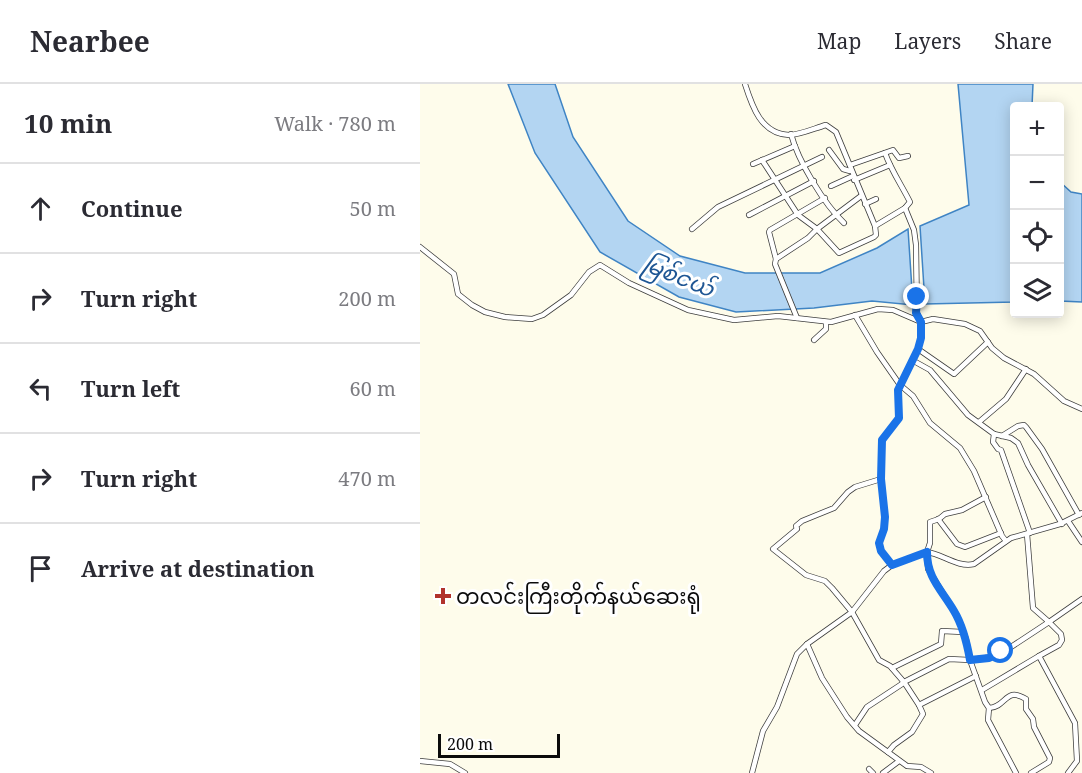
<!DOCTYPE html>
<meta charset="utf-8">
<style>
:root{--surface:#fff;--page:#f2f2f3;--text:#2b2b33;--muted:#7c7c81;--line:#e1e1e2}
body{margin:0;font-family:"Noto Serif","Noto Sans Myanmar",serif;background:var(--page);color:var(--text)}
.controls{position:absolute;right:18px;top:18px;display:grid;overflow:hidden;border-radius:6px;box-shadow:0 3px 15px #0003}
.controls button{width:54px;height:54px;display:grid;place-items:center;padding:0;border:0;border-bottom:2px solid var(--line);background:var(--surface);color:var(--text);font:30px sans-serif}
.scale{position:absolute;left:18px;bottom:15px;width:122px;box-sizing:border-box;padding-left:6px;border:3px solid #0b0b0b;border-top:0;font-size:16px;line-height:21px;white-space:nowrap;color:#0b0b0b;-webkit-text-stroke:4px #fff;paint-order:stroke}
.stop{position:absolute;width:18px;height:18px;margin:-14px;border:4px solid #1a73e8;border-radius:50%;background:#fff}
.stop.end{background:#1a73e8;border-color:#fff;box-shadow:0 2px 6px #0008}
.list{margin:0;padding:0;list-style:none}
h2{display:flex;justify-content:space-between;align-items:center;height:78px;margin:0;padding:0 24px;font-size:26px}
h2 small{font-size:20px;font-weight:400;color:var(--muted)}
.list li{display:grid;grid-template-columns:39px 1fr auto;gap:18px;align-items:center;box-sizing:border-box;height:90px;padding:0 24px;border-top:2px solid var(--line)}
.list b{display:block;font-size:22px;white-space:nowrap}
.list em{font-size:20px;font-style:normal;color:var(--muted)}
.icon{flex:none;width:33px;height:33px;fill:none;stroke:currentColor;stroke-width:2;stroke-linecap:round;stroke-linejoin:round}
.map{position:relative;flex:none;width:662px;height:689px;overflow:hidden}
header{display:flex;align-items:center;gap:36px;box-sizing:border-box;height:84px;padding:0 30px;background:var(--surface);border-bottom:2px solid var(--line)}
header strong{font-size:28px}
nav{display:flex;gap:33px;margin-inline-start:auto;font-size:21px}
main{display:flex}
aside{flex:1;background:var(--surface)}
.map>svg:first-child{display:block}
.water{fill:#b3d5f2;stroke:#3f84c4;stroke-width:1.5}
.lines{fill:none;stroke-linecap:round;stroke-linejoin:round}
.minor-casing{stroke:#3e3e3e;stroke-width:6}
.minor{stroke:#fff;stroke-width:4.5}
.route{stroke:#1a73e8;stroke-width:8}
.poi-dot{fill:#b1322d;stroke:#fff;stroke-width:2}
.labels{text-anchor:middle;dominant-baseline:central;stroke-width:6;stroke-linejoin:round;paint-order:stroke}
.poi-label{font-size:21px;fill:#0b0b0b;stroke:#fff;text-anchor:start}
.water-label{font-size:22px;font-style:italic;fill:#1e5694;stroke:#fff}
</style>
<header>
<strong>Nearbee</strong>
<nav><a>Map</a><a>Layers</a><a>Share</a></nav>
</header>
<main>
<aside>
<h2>10 min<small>Walk · 780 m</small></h2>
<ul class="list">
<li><svg class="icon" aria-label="ahead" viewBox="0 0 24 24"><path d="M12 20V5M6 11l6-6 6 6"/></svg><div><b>Continue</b></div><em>50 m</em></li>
<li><svg class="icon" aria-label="right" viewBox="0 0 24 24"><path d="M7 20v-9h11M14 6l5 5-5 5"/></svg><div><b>Turn right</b></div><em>200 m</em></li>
<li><svg class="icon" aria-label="left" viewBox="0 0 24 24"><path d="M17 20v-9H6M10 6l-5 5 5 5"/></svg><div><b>Turn left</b></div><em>60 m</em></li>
<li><svg class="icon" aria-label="right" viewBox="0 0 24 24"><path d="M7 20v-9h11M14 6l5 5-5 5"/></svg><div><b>Turn right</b></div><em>470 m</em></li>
<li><svg class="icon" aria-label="arrive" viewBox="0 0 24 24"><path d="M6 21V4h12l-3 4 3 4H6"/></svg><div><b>Arrive at destination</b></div></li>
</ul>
</aside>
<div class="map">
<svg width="662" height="689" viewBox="0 0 662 689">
<rect width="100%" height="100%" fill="#fefceb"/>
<g class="water">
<polygon points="88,0 135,0 153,53 208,137 260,172 325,189 400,189 457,164 488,145 493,221 452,217 394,224 316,228 259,213 180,168 115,69"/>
<polygon points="538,0 613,0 612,22 594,22 594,218 505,220 500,142 549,121"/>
<polygon points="640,98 651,108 662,110 662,218 640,217"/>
</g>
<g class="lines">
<g class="minor-casing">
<g id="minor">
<path d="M325,0C332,22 341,50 369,51C380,51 395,44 406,41L416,48L455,142L485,124L494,146L496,161L497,229L501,238V254L498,265L478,306L479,334L462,356L461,395L465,433L464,445L459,459L461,467L472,481"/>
<path d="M371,50C378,77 404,120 424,139"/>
<polyline points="409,66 423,85 430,87"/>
<path d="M465,69C471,86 482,102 490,118L485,124"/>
<polyline points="342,76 378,131 397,145 419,169 454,153 456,151 455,142"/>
<polyline points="333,80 375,62"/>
<polyline points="430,81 473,66 479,74 488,72"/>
<polyline points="434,96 470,81"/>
<polyline points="411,102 433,92"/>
<polyline points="445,120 456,115"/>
<polyline points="329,131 394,97"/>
<polyline points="272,145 298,123 402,73"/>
<polyline points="0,163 34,190 38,210 52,221 65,228 85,233 112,235 123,231 151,211 169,188 180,181 209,199 268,226 314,236 358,232 411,238 458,225 473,226 501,238 513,235 545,240 560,247 572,264 584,274 614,290 644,317 662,325"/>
<polyline points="356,175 349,148 350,146 405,114"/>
<polyline points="435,231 457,268 480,301 493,312 510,339 540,364 554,387 582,452 586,457"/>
<polyline points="377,234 355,180 356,175 388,154 397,145 441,112"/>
<polyline points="394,256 406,245 406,238"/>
<polyline points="498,265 534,290 568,258"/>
<polyline points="492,276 510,286 548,331 574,350 573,358 578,365 581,366 610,449"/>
<polyline points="559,338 586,315 606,285"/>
<polyline points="574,350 591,354 598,359 608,381 642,440"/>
<polyline points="582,352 598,342 604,341 606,343 622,365 659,431"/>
<polyline points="566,413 542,426 525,430 519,435 510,438 510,459 507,468 508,485 537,532 546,555 550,576 565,618 569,624 568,636 596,689"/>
<polyline points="518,435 537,460 545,463 581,449"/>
<polyline points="648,437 662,458"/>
<polyline points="387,560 402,594 427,633 439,647 487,682 501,683 511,689"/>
<polyline points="472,584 521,560 522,547 543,548"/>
<polyline points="562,606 619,572"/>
<polyline points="499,621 484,598 529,575 550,576 572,573 588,565 629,538 613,524 607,450"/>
<path d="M569,624C587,623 585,602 606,615V625L613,635L614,643L630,674L629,678L611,689"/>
<polyline points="435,641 447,623 482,600 483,597 470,582 459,576 432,528 412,504 405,497 386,491 353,465 377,445 376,442 382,437 414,424 428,408 435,403 461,395"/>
<polyline points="468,668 474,661 492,648 503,630 499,621 556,592"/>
<polyline points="0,677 30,680 45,689"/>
<polyline points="449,685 453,689"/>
<path d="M332,689L343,647L357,623L377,570L387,560L432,528L464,487L472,481L507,468C522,470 538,484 554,480L591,454L640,440L662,429"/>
<polyline points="463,689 479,677"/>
<polyline points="648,689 657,677 655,639 619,572 639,561 642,556 641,550 629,538 662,515"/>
</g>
</g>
<use href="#minor" class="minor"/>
</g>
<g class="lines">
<path class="route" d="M497,213L496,229L501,238V254L498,265L478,306L479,334L462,356L461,395L465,433L464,445L459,459L461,467L472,481L507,468C507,494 521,505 534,527C543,542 547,559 550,576L569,574L581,567"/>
</g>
<path class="poi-dot" d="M20 503h6v6h6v6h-6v6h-6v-6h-6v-6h6z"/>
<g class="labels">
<g class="poi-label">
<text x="36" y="512">တလင်းကြီးတိုက်နယ်ဆေးရုံ</text>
</g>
<g class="water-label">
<text transform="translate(259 191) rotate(22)">မြစ်ငယ်</text>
</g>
</g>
</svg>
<div class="controls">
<button>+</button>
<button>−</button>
<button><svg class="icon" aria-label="locate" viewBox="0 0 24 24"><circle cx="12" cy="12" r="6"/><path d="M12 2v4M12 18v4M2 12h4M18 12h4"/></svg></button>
<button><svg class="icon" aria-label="layers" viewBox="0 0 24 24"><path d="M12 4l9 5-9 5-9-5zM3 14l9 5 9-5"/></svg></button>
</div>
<div class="scale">200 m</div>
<div class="stop" style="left:581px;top:567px"></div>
<div class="stop end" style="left:497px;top:213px"></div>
</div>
</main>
